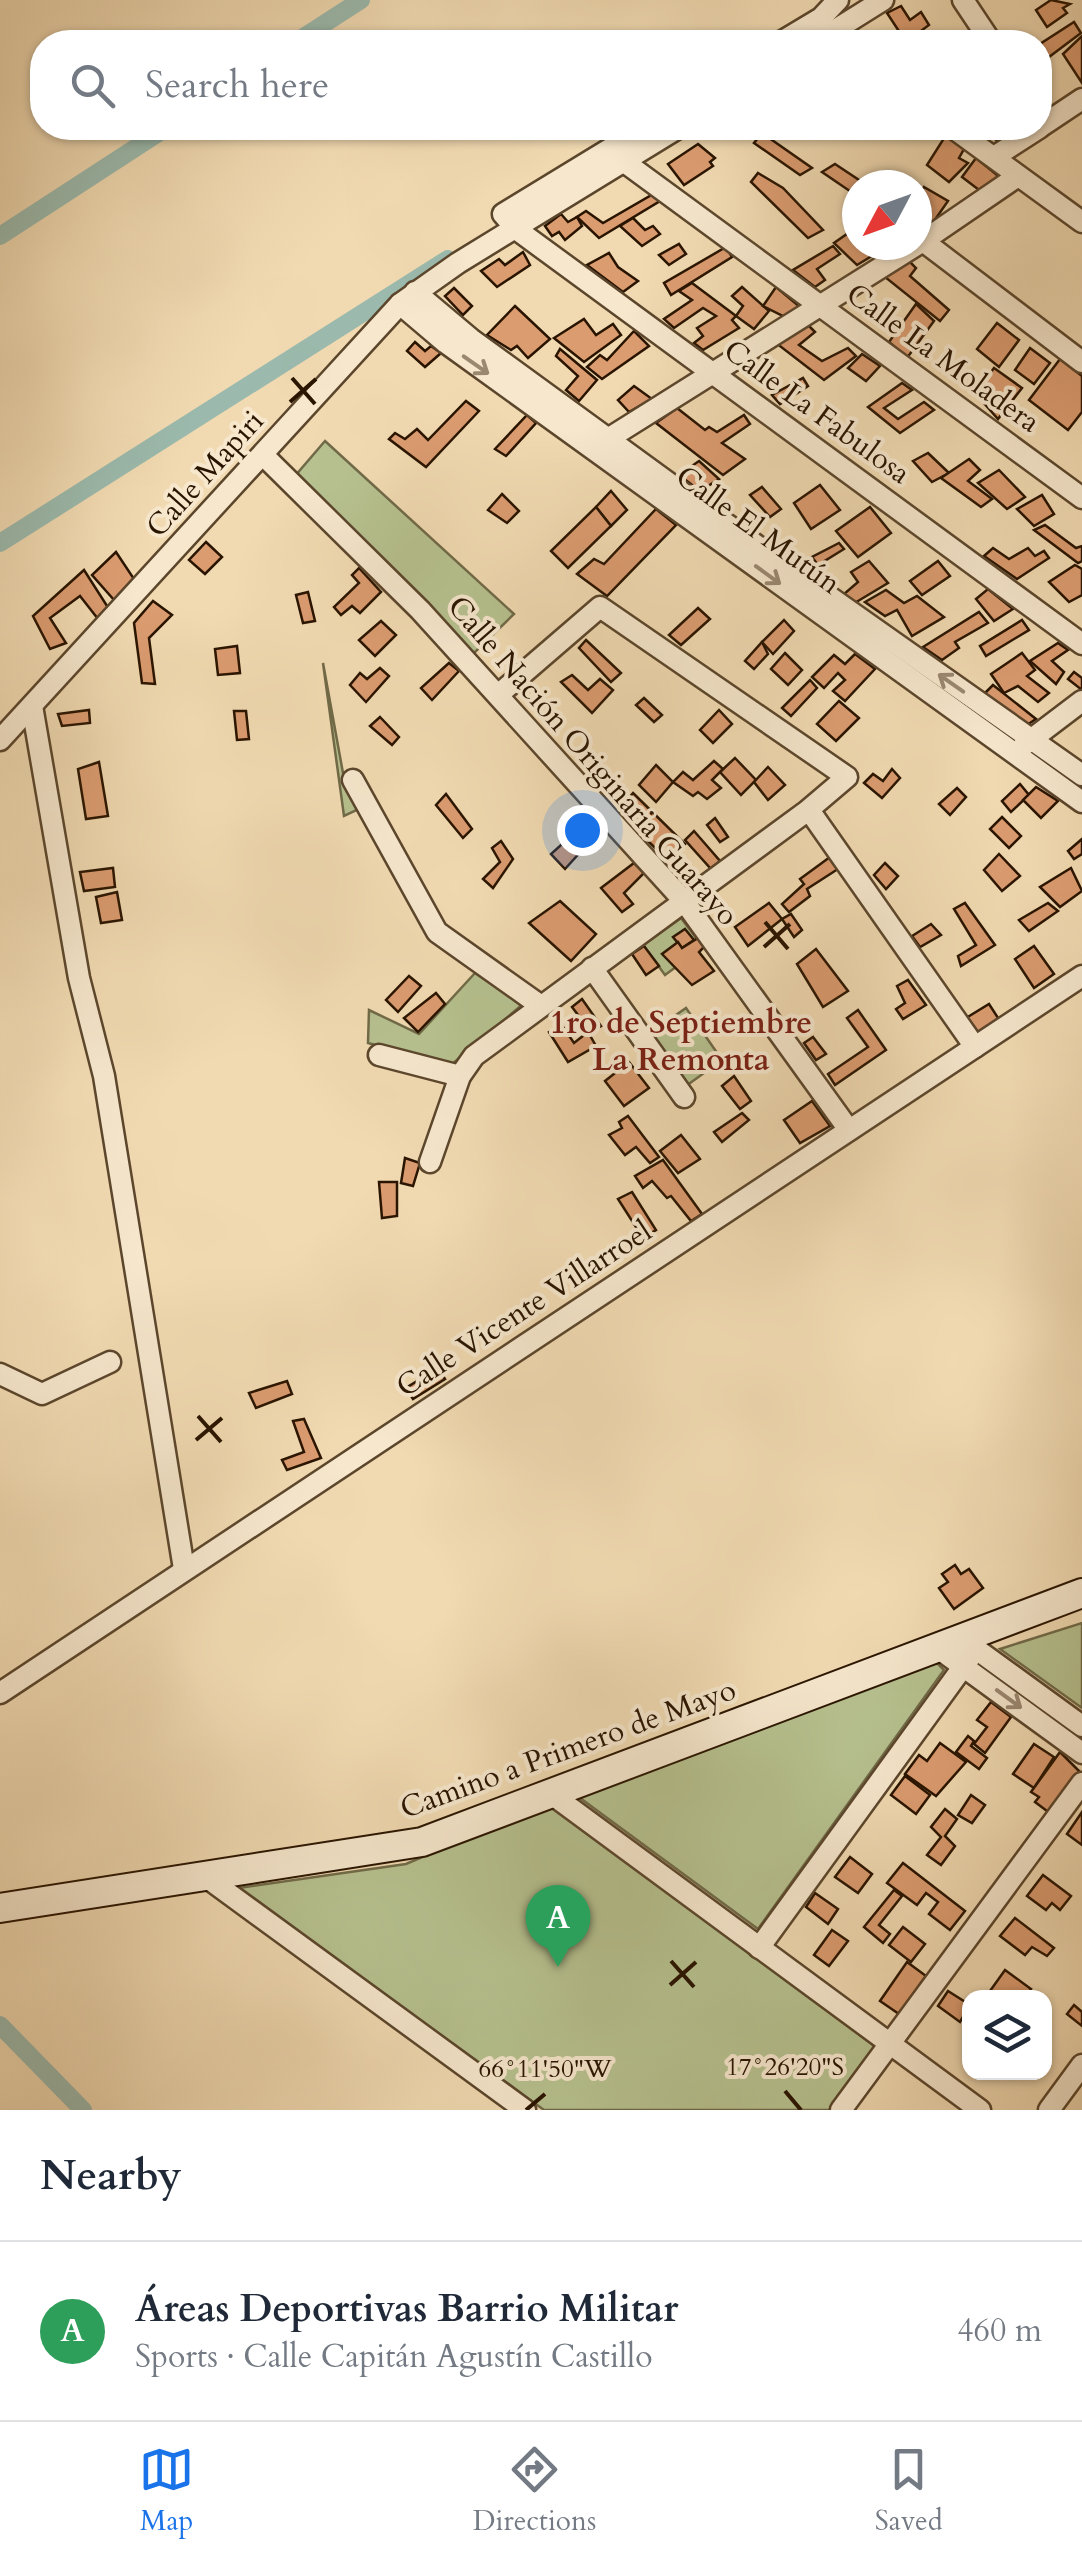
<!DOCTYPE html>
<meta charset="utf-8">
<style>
:root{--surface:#fff;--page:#f6f6f7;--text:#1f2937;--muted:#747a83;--line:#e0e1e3;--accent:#1a73e8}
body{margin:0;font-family:Cardo,serif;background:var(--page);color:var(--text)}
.controls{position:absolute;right:30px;bottom:30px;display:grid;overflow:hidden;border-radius:20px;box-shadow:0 2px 8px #0004}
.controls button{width:90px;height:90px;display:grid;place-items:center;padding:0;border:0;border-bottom:2px solid var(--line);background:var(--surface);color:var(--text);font:50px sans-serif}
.compass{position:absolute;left:842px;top:170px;width:90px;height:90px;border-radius:50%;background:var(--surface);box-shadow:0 2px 8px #0004;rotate:229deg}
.you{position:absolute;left:582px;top:830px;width:35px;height:35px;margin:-25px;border:8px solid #fff;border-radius:50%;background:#1a73e8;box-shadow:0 0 0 15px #1a73e833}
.badge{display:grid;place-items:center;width:65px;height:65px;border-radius:50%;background:var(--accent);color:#fff;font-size:32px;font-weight:700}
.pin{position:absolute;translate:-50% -82px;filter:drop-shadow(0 2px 5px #0008)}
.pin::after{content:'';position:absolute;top:52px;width:35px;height:30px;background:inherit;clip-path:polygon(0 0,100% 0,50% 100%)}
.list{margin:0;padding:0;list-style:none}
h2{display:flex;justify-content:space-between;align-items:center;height:130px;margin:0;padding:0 40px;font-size:42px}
h2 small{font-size:32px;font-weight:400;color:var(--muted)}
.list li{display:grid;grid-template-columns:65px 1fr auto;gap:30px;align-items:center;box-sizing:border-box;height:180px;padding:0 40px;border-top:2px solid var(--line)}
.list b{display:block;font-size:38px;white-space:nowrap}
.list p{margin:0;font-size:32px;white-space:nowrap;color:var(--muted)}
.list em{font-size:32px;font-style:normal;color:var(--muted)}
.icon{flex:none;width:55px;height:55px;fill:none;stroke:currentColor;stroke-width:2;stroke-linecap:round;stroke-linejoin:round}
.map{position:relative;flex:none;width:1082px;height:2110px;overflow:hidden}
.search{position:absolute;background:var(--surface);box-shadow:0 2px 8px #0004;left:30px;right:30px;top:30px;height:110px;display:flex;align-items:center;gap:25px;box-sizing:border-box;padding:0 35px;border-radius:40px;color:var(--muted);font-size:38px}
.sheet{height:310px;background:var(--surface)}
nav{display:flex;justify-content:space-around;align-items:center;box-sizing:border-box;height:140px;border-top:2px solid var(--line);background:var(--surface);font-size:28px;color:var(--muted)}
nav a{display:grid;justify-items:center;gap:5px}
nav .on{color:var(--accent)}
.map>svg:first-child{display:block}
.green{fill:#b6c18f;stroke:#706a48;stroke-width:2.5}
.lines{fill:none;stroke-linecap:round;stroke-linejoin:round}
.canal{stroke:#9bbaad;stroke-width:18}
.building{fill:#db9c70;stroke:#291400;stroke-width:2.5}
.minor-casing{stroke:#5b462c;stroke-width:25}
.secondary-casing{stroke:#291400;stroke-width:32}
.minor{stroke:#f6e7cd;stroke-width:20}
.secondary{stroke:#f6e7cd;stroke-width:28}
.oneway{stroke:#9a8871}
.ticks{fill:none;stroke:#291400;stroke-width:4}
.labels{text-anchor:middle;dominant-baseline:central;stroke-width:8;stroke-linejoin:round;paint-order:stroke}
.street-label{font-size:30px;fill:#291400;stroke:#f6e7cd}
.neighbourhood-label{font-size:32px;font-weight:bold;fill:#7a1f14;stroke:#f6e7cd}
.ticks-label{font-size:25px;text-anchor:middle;fill:#291400;stroke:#f6e7cd;stroke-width:8;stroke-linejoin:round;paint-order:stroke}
</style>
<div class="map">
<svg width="1082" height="2110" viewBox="0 0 1082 2110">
<rect width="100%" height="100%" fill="#f1dab2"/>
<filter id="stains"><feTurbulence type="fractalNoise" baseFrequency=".002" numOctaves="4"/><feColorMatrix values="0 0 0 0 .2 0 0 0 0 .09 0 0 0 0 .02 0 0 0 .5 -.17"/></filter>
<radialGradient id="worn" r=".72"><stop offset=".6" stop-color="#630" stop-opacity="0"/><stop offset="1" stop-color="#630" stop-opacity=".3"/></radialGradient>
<g class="green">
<polygon points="325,441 514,614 473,654 295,476"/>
<polygon points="323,663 345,784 359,809 344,816"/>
<polygon points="681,918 703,947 665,975 643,945"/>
<polygon points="475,973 523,1004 451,1065 368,1043 369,1010 419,1034"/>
<polygon points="686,1008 722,1060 686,1086 650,1033"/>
<polygon points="1082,1623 1082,1708 1000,1649"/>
<polygon points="935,1661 944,1670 758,1929 576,1795"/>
<polygon points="547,1804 875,2046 829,2110 544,2110 238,1888 406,1864"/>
</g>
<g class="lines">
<g class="canal">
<polyline points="296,42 361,0"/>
<polyline points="0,236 166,128"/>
<polyline points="0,543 448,259"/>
<polyline points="0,2025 83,2110"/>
</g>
</g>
<g class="building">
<polygon points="1051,0 1070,4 1063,8 1067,13 1047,27 1036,10"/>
<polygon points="901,6 910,20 921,12 929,25 906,42 887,13"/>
<polygon points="1074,22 1081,33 1041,63 1040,44"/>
<polygon points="1082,36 1082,83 1063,54"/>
<polygon points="986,128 1009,128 1012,132 998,142"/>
<polygon points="762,133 812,168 800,175 754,143"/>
<polygon points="946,135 964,149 959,158 968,163 949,182 927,165"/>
<polygon points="698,144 715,158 710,162 713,166 684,185 668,164"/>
<polygon points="976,158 997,175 999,182 983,193 962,177"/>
<polygon points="835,164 865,184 857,185 857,196 822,172"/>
<polygon points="758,173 783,188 823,230 808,238 751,182"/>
<polygon points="924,187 948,201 932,224 917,214 917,199"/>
<polygon points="655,193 660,201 599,238 577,217 586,211 603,223"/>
<polygon points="561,214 568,222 577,217 582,226 565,240 559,232 552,236 545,226"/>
<polygon points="633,218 645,230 653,226 660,234 642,246 620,226"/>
<polygon points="857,227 857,245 890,245 857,265 834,243"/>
<polygon points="679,244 686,254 669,265 659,255"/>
<polygon points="833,246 840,254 817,269 825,280 815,287 793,270"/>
<polygon points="726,247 732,257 671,295 664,283"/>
<polygon points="523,252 530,265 497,287 481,271 499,259 505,265"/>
<polygon points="609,253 618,267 638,281 623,292 587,265"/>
<polygon points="910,262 916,268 910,276 949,310 940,321 885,277"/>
<polygon points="692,283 736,316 732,320 739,328 703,350 694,343 703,336 697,328 716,316 703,308 674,328 664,319 692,300 679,291"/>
<polygon points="742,287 769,311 754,329 736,316 743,306 732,296"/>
<polygon points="776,287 800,307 787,318 763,306"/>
<polygon points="454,288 472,306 463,315 445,296"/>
<polygon points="916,304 934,321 907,358 889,342"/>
<polygon points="515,306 550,339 528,358 517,346 511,350 487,335"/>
<polygon points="584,319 596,335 613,324 621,335 584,362 554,338"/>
<polygon points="997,323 1019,340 999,367 977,349"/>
<polygon points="808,325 815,332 799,345 822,361 848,348 856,356 824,380 776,343"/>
<polygon points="634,331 649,346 602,379 587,367 600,355 607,360"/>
<polygon points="415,342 425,351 431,346 441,353 425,367 407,351"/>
<polygon points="1030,348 1050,363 1034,384 1015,370"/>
<polygon points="560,349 597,380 579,401 566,390 578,376 556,356"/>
<polygon points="862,354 880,366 866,381 848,368"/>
<polygon points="1060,359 1082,376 1082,412 1068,430 1029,400"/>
<polygon points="994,368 1022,388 998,419 975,393"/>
<polygon points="803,378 808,386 780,404 772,395"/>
<polygon points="902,383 912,390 884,408 898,419 924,402 934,410 900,433 868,407"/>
<polygon points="634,386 652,399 629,412 618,400"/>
<polygon points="466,401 479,411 426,467 389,439 395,433 405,439 417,429 428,440"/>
<polygon points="677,408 705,430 709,427 717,432 744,415 750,424 722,443 745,459 723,475 656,423"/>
<polygon points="527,415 536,423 506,456 495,449"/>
<polygon points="928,453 949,473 932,482 913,461"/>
<polygon points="969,459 980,470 968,481 992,499 981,507 941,478"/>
<polygon points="699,461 719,479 700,491 679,475"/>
<polygon points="999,470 1025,497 1007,509 978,483"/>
<polygon points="820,485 840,510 811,529 794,503"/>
<polygon points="762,487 781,509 770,517 750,495"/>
<polygon points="611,491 627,510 611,526 596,507"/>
<polygon points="502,494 519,511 507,523 488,510"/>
<polygon points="1042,495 1054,514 1034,526 1017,509"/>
<polygon points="596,507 611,526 568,568 551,551"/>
<polygon points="870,507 891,533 858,557 836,531"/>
<polygon points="656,509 676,525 607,596 577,574 594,559 604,564"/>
<polygon points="1045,525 1076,548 1082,546 1082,561 1078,563 1034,530"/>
<polygon points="206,542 222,557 205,574 189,560"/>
<polygon points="839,543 844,549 818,565 812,557"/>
<polygon points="993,548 1009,559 1028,548 1035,556 1044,551 1049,558 1017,579 984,556"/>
<polygon points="116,552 134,579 114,600 92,575"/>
<polygon points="869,561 888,583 853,604 844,594 858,582 851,572"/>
<polygon points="938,561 950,576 922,595 910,581"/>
<polygon points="1075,565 1082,569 1082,595 1069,602 1049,582"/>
<polygon points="359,568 381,592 360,613 352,606 341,615 334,607 359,583 352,575"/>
<polygon points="84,570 109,609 98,619 80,596 50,618 66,643 50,649 33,616"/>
<polygon points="988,589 1013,609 994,621 976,599"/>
<polygon points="886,590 904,603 917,596 944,617 912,636 897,610 885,616 865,602"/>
<polygon points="308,592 315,621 303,623 296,595"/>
<polygon points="153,601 172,615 149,638 155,684 142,683 134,623"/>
<polygon points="698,608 710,619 681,645 669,635"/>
<polygon points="979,612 988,623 955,642 959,648 942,660 923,647"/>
<polygon points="784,620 794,631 773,654 762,642"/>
<polygon points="1022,620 1029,630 986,656 980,646"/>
<polygon points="381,621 396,635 375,656 359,640"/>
<polygon points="586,640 621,673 611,682 579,648"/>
<polygon points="762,642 768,654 754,669 745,661"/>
<polygon points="1058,643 1068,650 1052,661 1064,672 1056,684 1030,661"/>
<polygon points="237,646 240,673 218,675 215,649"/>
<polygon points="785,653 802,670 788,685 771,669"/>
<polygon points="1022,653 1035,670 1027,676 1049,693 1038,702 1018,686 1004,693 991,674"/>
<polygon points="855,654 875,669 845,701 833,691 845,680 838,673 824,688 812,677 834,655 845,664"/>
<polygon points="449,663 459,671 432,700 421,688"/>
<polygon points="380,668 389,676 366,702 350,685 360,673 367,679"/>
<polygon points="1074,672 1082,678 1082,690 1068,679"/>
<polygon points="572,675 588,690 600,679 613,690 592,713 561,682"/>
<polygon points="810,680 817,688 791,716 782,708"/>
<polygon points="993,685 1036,719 1024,727 984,694"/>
<polygon points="644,698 662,715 654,722 636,705"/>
<polygon points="839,701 859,718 836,741 817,724"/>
<polygon points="89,710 90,723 62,726 58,714"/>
<polygon points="719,710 732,724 713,743 700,730"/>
<polygon points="234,711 246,711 249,739 237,740"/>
<polygon points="380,717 399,737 392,745 370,726"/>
<polygon points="735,758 756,780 741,795 720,772"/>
<polygon points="714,761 723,769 712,780 721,788 707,799 698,792 693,796 673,782 683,772 693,780"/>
<polygon points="99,762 108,816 86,819 78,769"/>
<polygon points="656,765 673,782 656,802 639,785"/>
<polygon points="768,767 785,785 768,800 754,782"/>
<polygon points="892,769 900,778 882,798 864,783 873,774 883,781"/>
<polygon points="1020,784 1029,795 1011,812 1002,801"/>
<polygon points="1036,787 1058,801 1041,818 1023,800"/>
<polygon points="957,788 966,797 950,815 939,804"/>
<polygon points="633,793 685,844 668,861 618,811"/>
<polygon points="446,794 472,829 463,838 436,805"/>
<polygon points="1002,817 1021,836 1009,848 990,829"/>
<polygon points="715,818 728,837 720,842 707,825"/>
<polygon points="694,831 720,861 711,869 685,840"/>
<polygon points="572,835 584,848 565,869 551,854"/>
<polygon points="1082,839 1082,854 1074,859 1068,851"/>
<polygon points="501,841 513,859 493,888 483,879 500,862 492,848"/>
<polygon points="999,854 1020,876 1002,891 984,870"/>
<polygon points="830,857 838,869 807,889 810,896 789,912 782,904 804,884 800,879"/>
<polygon points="634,863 644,873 624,893 633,904 622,912 601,888"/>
<polygon points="885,863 898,876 886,889 874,875"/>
<polygon points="113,868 115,887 84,891 80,872"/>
<polygon points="1071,868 1082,891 1060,907 1040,887"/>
<polygon points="117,892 122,920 101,923 96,897"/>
<polygon points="560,901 596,934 571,961 529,923"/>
<polygon points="769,903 782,919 748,946 735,927"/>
<polygon points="965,903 995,945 961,966 958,956 976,945 954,909"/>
<polygon points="1048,903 1058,911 1029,931 1019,920"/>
<polygon points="791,914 802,930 794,937 782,919"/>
<polygon points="931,924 941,935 920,947 912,936"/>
<polygon points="685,929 694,940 682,948 673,937"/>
<polygon points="698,938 704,947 699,952 714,971 692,985 662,954 678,942 682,948"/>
<polygon points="644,946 659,966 646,975 632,954"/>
<polygon points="1034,946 1054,974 1034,988 1015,959"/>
<polygon points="816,949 848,991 823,1007 797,964"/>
<polygon points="409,976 421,986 398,1012 386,1000"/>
<polygon points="908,980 926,1005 903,1019 896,1009 905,1003 897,986"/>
<polygon points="436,993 445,1004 418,1032 404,1018"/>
<polygon points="582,999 601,1026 591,1032 572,1007"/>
<polygon points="989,1004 1000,1021 979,1035 966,1018"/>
<polygon points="858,1010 886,1050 835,1085 828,1074 868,1047 847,1018"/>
<polygon points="561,1024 574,1043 588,1032 596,1046 568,1062 549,1032"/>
<polygon points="813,1037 826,1054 816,1060 804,1043"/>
<polygon points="629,1062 649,1088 624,1106 605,1081"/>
<polygon points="734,1076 751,1101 740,1109 722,1086"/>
<polygon points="812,1101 830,1126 800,1143 784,1120"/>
<polygon points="742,1113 749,1120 722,1142 714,1132"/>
<polygon points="628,1116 659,1157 650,1163 636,1147 625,1155 609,1135 622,1128 619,1122"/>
<polygon points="681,1135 700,1159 678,1173 660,1151"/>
<polygon points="405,1158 420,1163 413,1186 401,1183"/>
<polygon points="663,1160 702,1214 691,1221 671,1196 667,1198 652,1181 643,1188 635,1176"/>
<polygon points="379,1182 397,1182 397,1216 382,1218"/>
<polygon points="632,1192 656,1230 643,1238 618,1199"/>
<polygon points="438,1368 445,1379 413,1399 406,1388"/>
<polygon points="287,1381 292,1394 256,1408 249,1393"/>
<polygon points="304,1419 321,1458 287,1470 282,1460 304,1452 293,1421"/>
<polygon points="955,1565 961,1574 969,1569 983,1588 954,1609 939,1588 948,1582 942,1574"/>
<polygon points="991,1702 1011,1717 985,1753 974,1744 987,1727 977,1720"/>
<polygon points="968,1736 974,1741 971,1746 987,1758 979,1769 956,1752"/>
<polygon points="940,1743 966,1762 936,1796 905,1774 919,1755 927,1761"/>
<polygon points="1034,1744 1054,1757 1034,1788 1013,1774"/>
<polygon points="1060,1752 1080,1772 1051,1814 1035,1802 1039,1797 1031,1792"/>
<polygon points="905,1776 930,1795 916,1814 891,1795"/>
<polygon points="971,1795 985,1805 972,1823 958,1815"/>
<polygon points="945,1809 957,1819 945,1836 955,1846 941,1865 927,1855 941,1837 931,1827"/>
<polygon points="1082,1812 1082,1845 1067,1834"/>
<polygon points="850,1857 872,1874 858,1893 835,1877"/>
<polygon points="903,1863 965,1911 950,1930 929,1914 938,1902 926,1893 917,1905 887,1883"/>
<polygon points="1043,1875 1071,1896 1060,1910 1052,1903 1046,1910 1027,1896"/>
<polygon points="894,1890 902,1896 879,1925 890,1934 883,1943 864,1927"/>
<polygon points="815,1893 838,1909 828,1924 806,1907"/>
<polygon points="1015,1918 1054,1948 1047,1956 1032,1947 1025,1955 1000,1936"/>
<polygon points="903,1927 925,1944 911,1962 889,1945"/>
<polygon points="832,1930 848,1941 829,1966 814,1955"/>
<polygon points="907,1962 926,1976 899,2014 880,2001"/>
<polygon points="1005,1970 1031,1989 1025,1998 999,1998 990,1991"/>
<polygon points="948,1991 970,2005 960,2022 938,2006"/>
<polygon points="1074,2005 1082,2012 1082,2026 1067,2014"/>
</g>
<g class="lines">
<g class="minor-casing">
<g id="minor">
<polyline points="963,0 991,42"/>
<polyline points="781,42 821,18 838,0"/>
<polyline points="816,42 883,0"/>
<polyline points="1040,127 1082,99"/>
<polyline points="644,128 503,214 516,229 1082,644"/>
<polyline points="953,128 1082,222"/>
<polyline points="994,157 1039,128"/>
<polyline points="623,161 1082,498"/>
<polyline points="923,241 1082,362"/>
<polyline points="415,292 471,339 688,497 1082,775"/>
<polyline points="400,304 446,343 1082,802"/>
<polyline points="611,437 923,241 1018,176"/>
<polyline points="263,455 420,610 684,901 849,1130"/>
<polyline points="32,706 79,978 104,1076 184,1569"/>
<polyline points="0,740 400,304 458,263 678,128"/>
<polyline points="1024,745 1082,701"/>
<polyline points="353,780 437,932 541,1006"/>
<polyline points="809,810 975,1047"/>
<polyline points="592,968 684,1097"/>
<polyline points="379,1055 460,1076"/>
<polyline points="430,1162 460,1076 474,1056 807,811 847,777 600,607 498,695"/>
<polyline points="0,1374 42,1394 110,1362"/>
<polyline points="971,1638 976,1649 1082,1726"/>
<polyline points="935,1646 1082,1753"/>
<polyline points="0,1693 1082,976"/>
<polyline points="550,1793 980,2110"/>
<polyline points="206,1877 525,2110"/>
<polyline points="759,1948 976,1649"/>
<polyline points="841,2110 1082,1783"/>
<polyline points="1049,2110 1082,2065"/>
</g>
</g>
<g class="secondary-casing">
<polyline id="secondary" points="0,1908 422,1842 1082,1593"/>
</g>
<use href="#minor" class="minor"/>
<use href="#secondary" class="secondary"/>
</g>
<defs><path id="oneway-shaft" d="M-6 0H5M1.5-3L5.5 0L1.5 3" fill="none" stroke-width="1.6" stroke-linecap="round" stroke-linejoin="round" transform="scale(2.5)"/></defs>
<g class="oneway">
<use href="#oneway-shaft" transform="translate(476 365) rotate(35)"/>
<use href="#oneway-shaft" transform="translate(768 575) rotate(36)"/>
<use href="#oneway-shaft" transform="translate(951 683) rotate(-145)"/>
<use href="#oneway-shaft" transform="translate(1009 1699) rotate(36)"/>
</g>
<path class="ticks" d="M292,378L315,404M290,402L316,379M765,922L788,949M764,947L790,924M198,1416L221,1442M196,1440L222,1418M671,1961L694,1987M670,1985L696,1962M785,2091L801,2110M526,2110L545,2094"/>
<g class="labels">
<g class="street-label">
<text transform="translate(943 358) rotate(36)">Calle La Moladera</text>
<text transform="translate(817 412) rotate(36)">Calle La Fabulosa</text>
<text transform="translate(205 474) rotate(-48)">Calle Mapiri</text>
<text transform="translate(758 530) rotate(36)">Calle El Mutún</text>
<text transform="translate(593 761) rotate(49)">Calle Nación Originaria Guarayo</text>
<text transform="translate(524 1309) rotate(-33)">Calle Vicente Villarroel</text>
<text transform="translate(568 1749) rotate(-20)">Camino a Primero de Mayo</text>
</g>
<g class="neighbourhood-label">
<text x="681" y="1023">1ro de Septiembre<tspan x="681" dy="37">La Remonta</tspan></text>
</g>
</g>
<g class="ticks-label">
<text x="785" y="2075">17°26'20"S</text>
<text x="545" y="2077">66°11'50"W</text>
</g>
<rect width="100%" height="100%" filter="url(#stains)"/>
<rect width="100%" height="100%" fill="url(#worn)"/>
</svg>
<div class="controls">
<button><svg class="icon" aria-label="layers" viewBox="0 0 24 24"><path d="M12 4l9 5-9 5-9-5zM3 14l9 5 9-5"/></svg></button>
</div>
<svg class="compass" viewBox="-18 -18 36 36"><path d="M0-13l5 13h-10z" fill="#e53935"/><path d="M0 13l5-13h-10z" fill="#747a83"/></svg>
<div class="you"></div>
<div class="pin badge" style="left:558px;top:1967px;background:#2e9e5b">A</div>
<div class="search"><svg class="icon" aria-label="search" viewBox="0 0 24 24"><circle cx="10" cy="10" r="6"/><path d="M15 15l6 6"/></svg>Search here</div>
</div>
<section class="sheet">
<h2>Nearby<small></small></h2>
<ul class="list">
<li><span class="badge" style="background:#2e9e5b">A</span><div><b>Áreas Deportivas Barrio Militar</b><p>Sports · Calle Capitán Agustín Castillo</p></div><em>460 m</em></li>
</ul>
</section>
<nav>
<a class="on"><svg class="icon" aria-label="map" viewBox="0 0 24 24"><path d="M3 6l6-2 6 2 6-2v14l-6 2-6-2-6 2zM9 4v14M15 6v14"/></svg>Map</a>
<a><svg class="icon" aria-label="directions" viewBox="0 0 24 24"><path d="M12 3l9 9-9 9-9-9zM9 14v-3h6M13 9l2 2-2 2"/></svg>Directions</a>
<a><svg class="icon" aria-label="saved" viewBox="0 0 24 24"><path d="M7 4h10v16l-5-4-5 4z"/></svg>Saved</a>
</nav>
